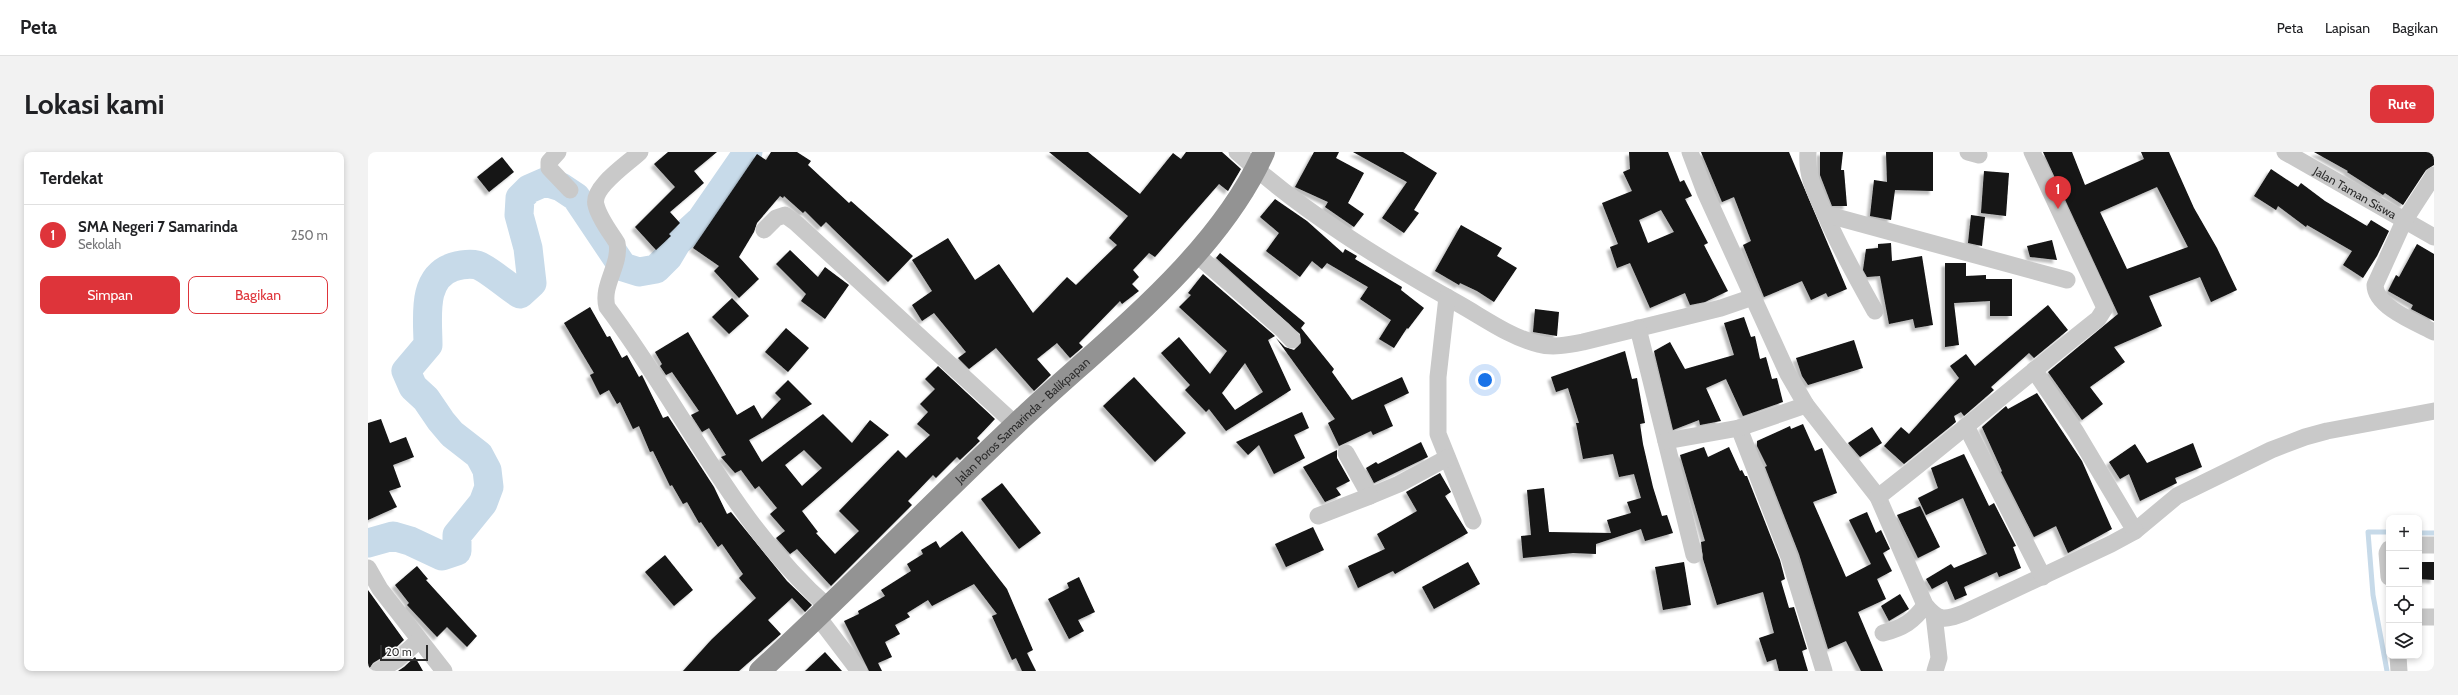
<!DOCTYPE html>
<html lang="id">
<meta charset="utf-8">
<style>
:root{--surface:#fff;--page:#f2f2f2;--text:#202124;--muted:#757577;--line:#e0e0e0;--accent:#de343a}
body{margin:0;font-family:Cabin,sans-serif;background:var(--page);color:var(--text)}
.controls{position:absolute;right:12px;bottom:12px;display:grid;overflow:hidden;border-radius:8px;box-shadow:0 2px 6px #0003}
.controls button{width:36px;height:36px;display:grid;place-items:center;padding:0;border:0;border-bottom:1px solid var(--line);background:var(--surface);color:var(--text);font:20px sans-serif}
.scale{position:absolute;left:12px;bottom:10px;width:48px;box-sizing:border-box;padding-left:4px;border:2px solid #2c2c2c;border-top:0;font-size:11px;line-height:14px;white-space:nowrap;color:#2c2c2c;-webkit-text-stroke:3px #fff;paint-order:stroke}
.you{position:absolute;left:1117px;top:228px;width:14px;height:14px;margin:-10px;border:3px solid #fff;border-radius:50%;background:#1a73e8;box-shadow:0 0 0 6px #1a73e833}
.badge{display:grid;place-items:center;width:26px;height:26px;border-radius:50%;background:var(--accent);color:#fff;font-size:13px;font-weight:700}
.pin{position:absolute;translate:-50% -33px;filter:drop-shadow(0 1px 2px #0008)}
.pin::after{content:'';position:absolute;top:21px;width:14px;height:12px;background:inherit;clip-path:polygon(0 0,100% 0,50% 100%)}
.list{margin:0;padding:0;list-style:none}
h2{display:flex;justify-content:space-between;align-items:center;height:52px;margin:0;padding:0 16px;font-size:17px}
h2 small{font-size:13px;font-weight:400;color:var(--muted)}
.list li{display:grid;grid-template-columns:26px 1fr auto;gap:12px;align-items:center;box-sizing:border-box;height:60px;padding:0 16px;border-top:1px solid var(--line)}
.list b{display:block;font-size:15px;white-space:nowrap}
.list p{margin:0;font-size:13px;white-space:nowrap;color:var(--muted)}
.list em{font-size:13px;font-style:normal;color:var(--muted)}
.actions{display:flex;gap:8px;padding:12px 16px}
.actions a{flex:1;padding:9px 0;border:1px solid var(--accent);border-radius:8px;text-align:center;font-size:14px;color:var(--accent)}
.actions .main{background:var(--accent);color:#fff}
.icon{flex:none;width:22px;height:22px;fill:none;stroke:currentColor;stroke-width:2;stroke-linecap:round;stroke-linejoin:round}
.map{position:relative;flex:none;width:2066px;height:519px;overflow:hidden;border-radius:8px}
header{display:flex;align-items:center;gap:24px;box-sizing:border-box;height:56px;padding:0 20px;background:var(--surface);border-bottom:1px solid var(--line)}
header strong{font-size:19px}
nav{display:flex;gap:22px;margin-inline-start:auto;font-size:14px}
.intro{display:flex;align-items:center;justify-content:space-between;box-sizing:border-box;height:96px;padding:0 24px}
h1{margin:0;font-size:28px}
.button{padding:10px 18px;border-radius:8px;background:var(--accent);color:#fff;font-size:14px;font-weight:700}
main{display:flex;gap:24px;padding:0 24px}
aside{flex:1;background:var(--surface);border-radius:8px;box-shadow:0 2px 6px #0003}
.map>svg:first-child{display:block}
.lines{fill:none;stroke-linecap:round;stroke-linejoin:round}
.stream{stroke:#c7dae9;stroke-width:5}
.river{stroke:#c7dae9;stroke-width:29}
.building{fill:#131313;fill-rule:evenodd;filter:url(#shadow)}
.street{stroke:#c9c9c9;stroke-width:17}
.highway{stroke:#939393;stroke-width:22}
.labels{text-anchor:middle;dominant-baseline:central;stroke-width:4;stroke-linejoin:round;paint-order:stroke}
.street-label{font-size:12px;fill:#2c2c2c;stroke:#fff}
</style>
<header>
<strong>Peta</strong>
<nav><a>Peta</a><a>Lapisan</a><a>Bagikan</a></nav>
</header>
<div class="intro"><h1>Lokasi kami</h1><a class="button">Rute</a></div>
<main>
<aside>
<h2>Terdekat<small></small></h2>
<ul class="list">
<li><span class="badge">1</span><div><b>SMA Negeri 7 Samarinda</b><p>Sekolah</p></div><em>250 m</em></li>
</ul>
<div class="actions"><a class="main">Simpan</a><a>Bagikan</a></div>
</aside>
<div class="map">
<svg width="2066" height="519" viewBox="0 0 2066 519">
<defs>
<filter id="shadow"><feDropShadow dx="-3.5" dy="3.5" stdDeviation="1" flood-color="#0004"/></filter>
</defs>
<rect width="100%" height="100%" fill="#fff"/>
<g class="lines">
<g class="stream">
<polyline points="2051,381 2066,381"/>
<polyline points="2019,519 2005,443 2000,380 2021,380"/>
</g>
<path class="river" d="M0,391L25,384L42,389L74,404L89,399V383L115,351L121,335L119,318L111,303L84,282L73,269L58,247L45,235L38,219L60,193C60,166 53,126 85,115C92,113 101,111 109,113C121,117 140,135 152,142L164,131L160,96L151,63L152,46L161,37L177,30L193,35L208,45L255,115L271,120L288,117L300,105L309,90L333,68L380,0"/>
</g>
<g class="building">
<polygon points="300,0 349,0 326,19 336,31 302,60 312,71 301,82 303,84 288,98 267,75 307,35 286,12"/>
<polygon points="403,0 429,0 443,9 440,13 481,51 483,49 545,104 520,130 458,70 453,75 437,59 435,61 416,44 415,46 412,44 389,71 386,80 371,105 391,127 371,146 346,119 351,114 325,96 389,2 398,8"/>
<polygon points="681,0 720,0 772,42 805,1 813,7 818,0 854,0 873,17 860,39 851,32 787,105 781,101 765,118 771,125 764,132 771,139 754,152 752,149 711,191 715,195 702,206 689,191 669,207 683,223 666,239 628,196 601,217 590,206 598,200 566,161 554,169 544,153 564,139 544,108 580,86 607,128 631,112 665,161 699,125 708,133 749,93 741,86 760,64"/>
<polygon points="946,0 971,0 968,6 996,21 980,51 996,62 986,75 957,55 960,50 927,35"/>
<polygon points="985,0 1035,0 1069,21 1046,58 1051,61 1036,81 1014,66 1039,30"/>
<path d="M1261,0H1300L1312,30L1316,28L1324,44L1317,47L1340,91L1336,93L1360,139L1337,150L1322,153L1317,141L1282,156L1262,111L1249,116L1242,95L1250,92L1234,51L1264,39L1255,20L1262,17ZM1293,58L1306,80L1280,91L1271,68Z"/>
<polygon points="1333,0 1421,0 1479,137 1460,145 1458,141 1443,148 1434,129 1396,145 1375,93 1383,89 1366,45 1354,50"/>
<polygon points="1452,0 1475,0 1473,18 1476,18 1479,54 1464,54 1452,23"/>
<polygon points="1518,0 1565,0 1565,39 1527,38 1523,68 1502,64 1506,28 1519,30"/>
<path d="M1675,0H1704L1717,33L1776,7L1773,0H1801L1826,56L1849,96L1869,138L1843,150L1832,125L1781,144L1794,174L1746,195L1757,210L1722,235L1735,252L1714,268L1680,220L1750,162ZM1789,35L1820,95L1759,117L1732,60Z"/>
<polygon points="1946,0 2066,0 2066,13 2058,18 2035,53 2017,41 2015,43 1979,20 1980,19"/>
<polygon points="134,5 146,20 121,40 109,25"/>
<polygon points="1903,17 1930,35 1933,31 1957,49 1999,74 2003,68 2021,79 2009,104 1995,126 1975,113 1984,99 1939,73 1938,75 1910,54 1908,58 1886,44"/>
<polygon points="1616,19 1641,21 1638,64 1613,61"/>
<polygon points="907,47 939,69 975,101 977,97 989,104 987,107 1034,135 1033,138 1056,156 1040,177 1039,176 1026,196 1011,187 1023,168 992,147 1000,135 959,111 954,117 944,109 932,125 898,99 911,81 892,65"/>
<polygon points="1603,63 1617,65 1614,94 1600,91"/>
<polygon points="1093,73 1134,96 1129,104 1149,116 1126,150 1109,139 1092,131 1091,133 1067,119"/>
<polygon points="1684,88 1689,108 1662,105 1659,94"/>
<polygon points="1523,91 1524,109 1554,104 1565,173 1547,176 1545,167 1521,172 1512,124 1499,125 1495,118 1498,97 1510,96 1510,92"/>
<polygon points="2049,92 2066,102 2066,169 2043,157 2045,153 2020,139 2028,123 2031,125"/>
<polygon points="422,98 450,125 457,115 481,133 457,167 433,149 438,142 408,112"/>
<polygon points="852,101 937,171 933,176 966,217 964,220 984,248 1034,225 1041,241 1016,253 1025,274 1005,283 1003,279 971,294 960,271 967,267 908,186 917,195 926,198 933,191 932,182 848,106"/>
<polygon points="1577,111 1598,111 1598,124 1618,123 1618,127 1644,127 1644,164 1622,164 1622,149 1586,151 1591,193 1577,195"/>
<path d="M835,122L907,184L900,188L923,238L858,279L841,257L838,260L817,238L822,233L793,201L811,185L842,222L859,199L811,155L823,143L820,141ZM877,211L895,240L867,258L854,241Z"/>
<polygon points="364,146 381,164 361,182 344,165"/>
<polygon points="1680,153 1700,178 1666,206 1661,201 1623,235 1626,238 1596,264 1593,260 1586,264 1588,270 1536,312 1516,294 1533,275 1541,282 1591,226 1582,214 1598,202 1607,214"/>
<polygon points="222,155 239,185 242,184 254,206 259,203 271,225 274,223 295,266 300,264 346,335 359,362 363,360 419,429 444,453 437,460 424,446 400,468 413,482 371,519 315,519 344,487 388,446 371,426 375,422 354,392 350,395 333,370 331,371 319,350 315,352 304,333 302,334 285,299 282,300 271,274 265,277 252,250 249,252 241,238 232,243 222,223 226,221 196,171"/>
<polygon points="1167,157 1191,160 1189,184 1165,180"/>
<polygon points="1376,165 1383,185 1387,184 1392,207 1398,205 1404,227 1409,226 1415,250 1375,264 1358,227 1338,236 1353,269 1332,273 1331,268 1305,278 1286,199 1302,190 1317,217 1366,203 1356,171"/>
<polygon points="418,176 441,196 420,220 397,200"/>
<path d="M320,180L369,263L386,253L394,267L413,247L407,241L420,228L444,252L381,288L394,310L455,262L484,291L502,268L521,283L434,359L450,380L448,381L467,402L491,379L471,359L530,298L538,306L562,283L549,272L560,260L552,252L567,237L557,227L570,214L627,267L609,286L612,289L592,308L589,305L568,326L565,323L540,349L544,353L463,434L429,397L422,402L408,386L417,379L402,362L409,356L391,334L387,337L373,318L367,321L353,305L358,303L341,276L334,280L323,263L331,259L304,220L298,223L292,214L294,212L287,200ZM436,298L454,316L434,334L417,313Z"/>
<polygon points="1486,188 1495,216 1440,233 1434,224 1428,206"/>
<polygon points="1257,199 1264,227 1269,226 1277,271 1272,272 1275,292 1285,335 1294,364 1299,363 1305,381 1277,389 1273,377 1228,392 1228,402 1205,401 1155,406 1153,384 1163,383 1159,338 1176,336 1181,380 1243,381 1239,368 1263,361 1259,350 1273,346 1266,322 1251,325 1245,302 1215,307 1208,271 1211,271 1200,236 1188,240 1183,225"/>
<polygon points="766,225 818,281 787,310 735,254"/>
<polygon points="1669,241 1714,309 1744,377 1700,401 1688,374 1666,385 1633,320 1634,319 1614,275 1638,254 1640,257"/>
<polygon points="934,260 941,276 926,283 937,306 906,322 891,293 880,303 868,290"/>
<polygon points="13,267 22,291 38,285 46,305 25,313 33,335 21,339 29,355 0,368 0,271"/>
<polygon points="1435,272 1447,299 1454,296 1469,341 1445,350 1478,425 1503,412 1481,368 1499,360 1508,381 1513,378 1522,397 1515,401 1524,419 1509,427 1518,447 1490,460 1515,519 1493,519 1478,489 1460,497 1431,402 1397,315 1399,314 1389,294 1389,289 1422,274 1423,277"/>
<polygon points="1504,275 1514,291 1492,305 1480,291"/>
<polygon points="1053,290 1060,305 1006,331 998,316 1008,310 1010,312"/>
<polygon points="1825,291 1834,315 1807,326 1809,331 1772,349 1761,322 1752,327 1741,310 1767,292 1779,311"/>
<polygon points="1336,295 1340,305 1361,295 1372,319 1374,318 1377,324 1379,324 1412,408 1417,427 1413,429 1421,456 1426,455 1439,497 1434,499 1440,519 1411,519 1408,507 1399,510 1391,486 1406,481 1395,440 1349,453 1335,407 1333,390 1337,389 1312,303"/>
<polygon points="969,298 969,306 982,329 968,336 973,343 957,350 935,315"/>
<polygon points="1596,302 1621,354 1626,351 1648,394 1645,395 1653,416 1631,425 1629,420 1596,435 1599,443 1587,448 1579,429 1564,437 1558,427 1583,412 1586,416 1619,402 1595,346 1558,363 1550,346 1570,336 1563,316"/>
<polygon points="1072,321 1083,340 1077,344 1100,381 1027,422 1025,419 990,436 980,414 1017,397 1009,382 1049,359 1038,340"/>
<polygon points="634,331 673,381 651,397 613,347"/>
<polygon points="1552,354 1572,395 1550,406 1529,363"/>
<polygon points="945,375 956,398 918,415 907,392"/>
<polygon points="594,379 639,437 665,498 659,501 668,519 654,519 648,506 644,508 624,464 629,462 606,432 564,454 560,448 539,461 542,465 527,473 532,482 517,490 524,505 510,511 514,519 501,519 476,469 491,462 490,459 517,444 513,438 543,419 539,412 555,402 553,398 568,389 572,396"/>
<polygon points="297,403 325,438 306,454 277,420"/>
<polygon points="1100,410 1112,432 1066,457 1054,435"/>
<polygon points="1316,410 1323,453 1295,458 1287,415"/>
<polygon points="2051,410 2066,410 2066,428 2051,427"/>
<polygon points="49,414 60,427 58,428 109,484 99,495 79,475 69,485 39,453 41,451 27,433"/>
<polygon points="711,425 727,460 710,468 716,479 701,487 680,447 701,436 699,431"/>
<polygon points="0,438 36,488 23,500 5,511 0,519"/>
<polygon points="1532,442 1541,457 1521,469 1513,454"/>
<polygon points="457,500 474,519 437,519"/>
<polygon points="47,505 55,519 30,519 36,515"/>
</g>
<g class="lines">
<g class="street">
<polyline points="190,0 181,10 181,16 202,38"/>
<path d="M272,0C261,11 223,35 228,53C231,66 242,80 249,91C253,113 233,133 239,155C313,253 367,374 460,455"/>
<path d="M869,0C936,61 1013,108 1091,152C1116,166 1142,185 1170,192C1184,196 1200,193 1215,190L1353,156L1385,145"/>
<path d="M1322,0L1337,40L1420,222L1438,253L1510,345L1557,453C1571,470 1577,468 1596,461L1743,392L1767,379L1809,344L1903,298L1937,285L1959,279L2066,259"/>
<path d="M1440,0C1438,25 1448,42 1458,64C1472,97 1489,127 1507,159"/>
<polyline points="1600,0 1611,3"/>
<path id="s1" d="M1917,0L2066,85"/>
<path d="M2066,23L2036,69L2007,133C2007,155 2049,171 2066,180"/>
<polyline points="1457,62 1699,128"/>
<polyline points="396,78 408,66 417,63 428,71 647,272"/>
<polyline points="828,102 915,178 924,188"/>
<polyline points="1079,145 1070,225 1070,282 1105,369"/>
<polyline points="1270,176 1326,403"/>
<polyline points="1666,218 1708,280 1767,379"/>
<polyline points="1598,274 1675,425"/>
<polyline points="1371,276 1421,405 1456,519"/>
<polyline points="1298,289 1371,276 1438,253"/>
<polyline points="978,301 1002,344 1031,332 1079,306"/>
<path d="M1510,345C1584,288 1656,225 1730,167L1737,156L1664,0"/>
<polyline points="950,364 1002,344"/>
<polyline points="2051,393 2066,393"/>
<polyline points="2021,397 2019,401 2021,425"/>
<polyline points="0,416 12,437 76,519"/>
<polyline points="1566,463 1571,506 1567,519"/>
<polyline points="450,465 491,519"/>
<polyline points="2051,465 2066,465"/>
<path d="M1515,481C1535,476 1546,469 1557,453"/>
<polyline points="2030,504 2031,519"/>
<polyline points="10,519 29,508 50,489"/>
</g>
<path class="highway" id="s2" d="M392,519C479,439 561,354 647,273C732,192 848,108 896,0"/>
</g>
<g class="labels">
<g class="street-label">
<text stroke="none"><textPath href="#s1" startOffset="81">Jalan Taman Siswa</textPath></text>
<text stroke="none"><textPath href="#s2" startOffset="363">Jalan Poros Samarinda - Balikpapan</textPath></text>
</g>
</g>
</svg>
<div class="controls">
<button>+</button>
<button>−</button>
<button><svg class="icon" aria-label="locate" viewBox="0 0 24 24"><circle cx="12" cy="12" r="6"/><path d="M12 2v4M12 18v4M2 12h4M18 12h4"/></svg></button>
<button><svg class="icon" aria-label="layers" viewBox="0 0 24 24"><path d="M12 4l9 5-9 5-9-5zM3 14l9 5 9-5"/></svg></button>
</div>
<div class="scale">20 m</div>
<div class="you"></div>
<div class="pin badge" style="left:1690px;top:57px">1</div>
</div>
</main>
